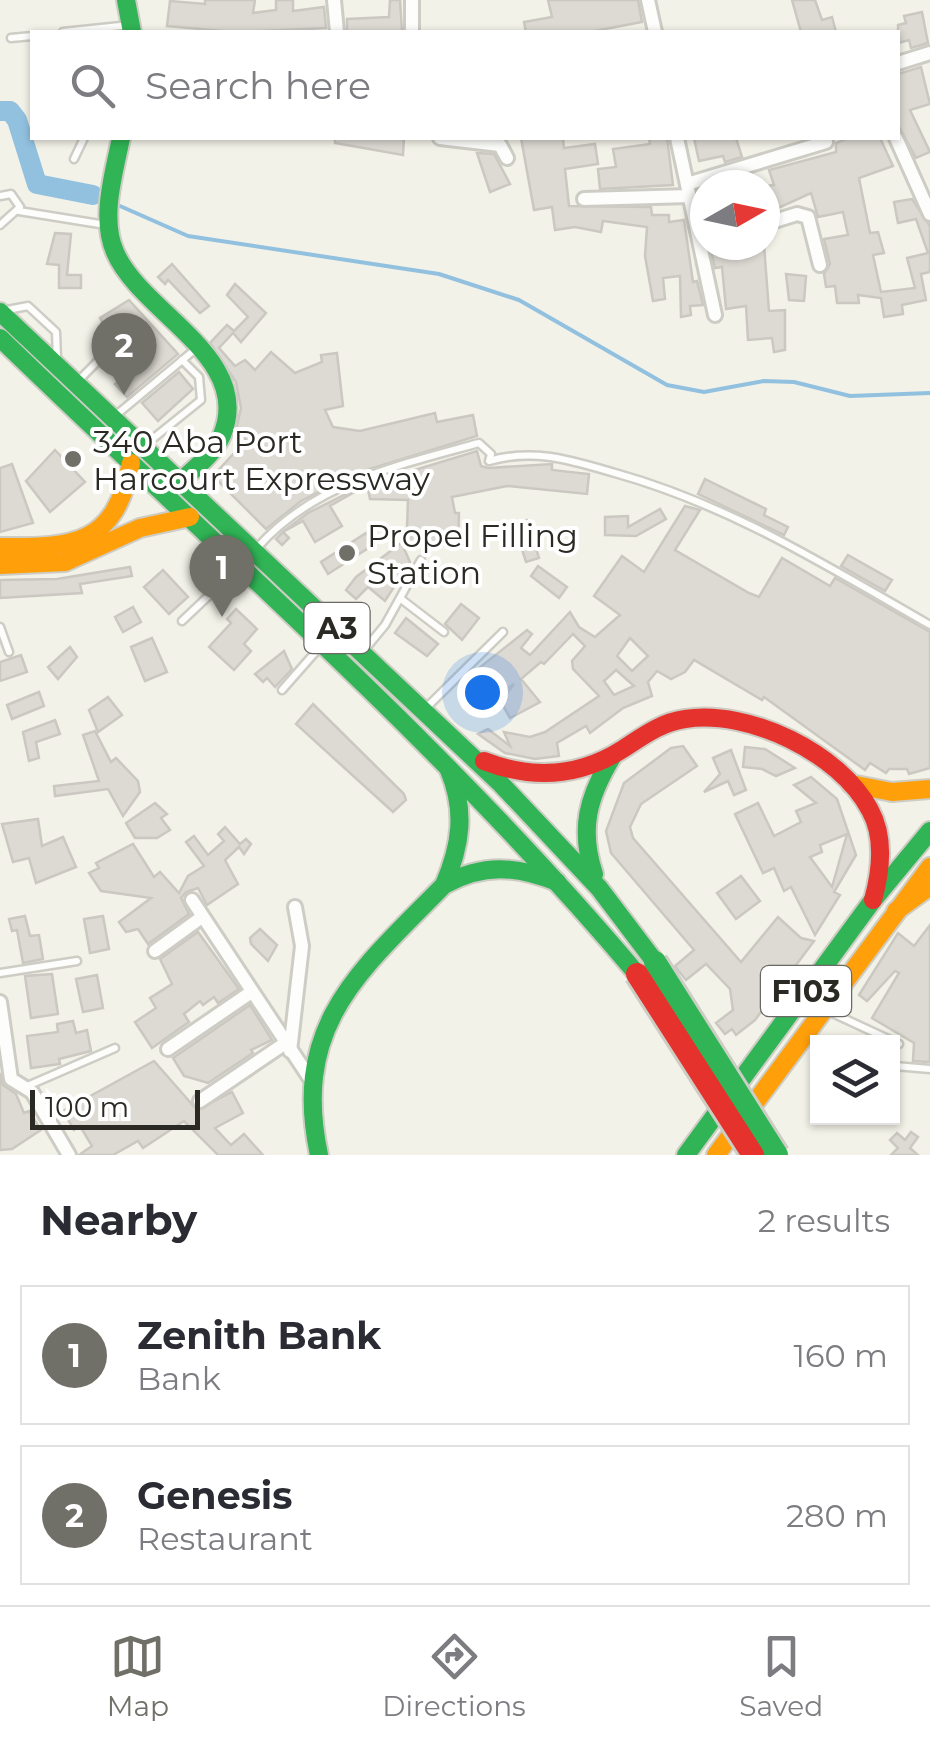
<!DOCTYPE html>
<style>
:root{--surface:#fff;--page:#f7f7f7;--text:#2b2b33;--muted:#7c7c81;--line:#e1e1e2;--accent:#706f68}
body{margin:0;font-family:Montserrat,sans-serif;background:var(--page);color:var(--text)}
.controls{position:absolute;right:30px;bottom:30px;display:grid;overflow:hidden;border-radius:0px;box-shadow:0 2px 8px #0004}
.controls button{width:90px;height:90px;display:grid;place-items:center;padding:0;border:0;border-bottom:2px solid var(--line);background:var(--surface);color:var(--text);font:50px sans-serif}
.compass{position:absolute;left:690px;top:170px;width:90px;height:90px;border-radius:50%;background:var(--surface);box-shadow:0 2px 8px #0004;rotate:81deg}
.scale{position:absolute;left:30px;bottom:25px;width:170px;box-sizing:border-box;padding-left:10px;border:5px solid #2a2923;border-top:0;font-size:28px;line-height:35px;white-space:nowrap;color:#2a2923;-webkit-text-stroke:8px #fff;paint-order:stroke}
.you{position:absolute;left:482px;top:692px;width:35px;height:35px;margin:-25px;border:8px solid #fff;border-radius:50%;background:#1a73e8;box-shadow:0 0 0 15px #1a73e833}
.badge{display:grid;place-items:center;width:65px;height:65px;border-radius:50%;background:var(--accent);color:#fff;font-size:32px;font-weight:700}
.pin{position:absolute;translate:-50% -82px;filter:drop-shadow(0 2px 5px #0008)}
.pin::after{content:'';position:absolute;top:52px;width:35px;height:30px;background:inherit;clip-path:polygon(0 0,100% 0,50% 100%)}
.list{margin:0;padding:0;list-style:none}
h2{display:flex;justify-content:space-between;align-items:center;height:130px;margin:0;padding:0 40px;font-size:42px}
h2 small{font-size:32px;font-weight:400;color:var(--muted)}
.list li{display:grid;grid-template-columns:65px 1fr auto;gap:30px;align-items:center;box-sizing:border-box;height:140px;margin:0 20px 20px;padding:0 20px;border:2px solid var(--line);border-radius:0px}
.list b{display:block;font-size:38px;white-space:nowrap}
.list p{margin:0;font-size:32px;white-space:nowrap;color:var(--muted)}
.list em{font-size:32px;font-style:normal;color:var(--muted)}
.icon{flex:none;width:55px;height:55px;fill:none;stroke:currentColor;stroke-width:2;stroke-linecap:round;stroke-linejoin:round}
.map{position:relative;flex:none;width:930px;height:1155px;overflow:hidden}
.search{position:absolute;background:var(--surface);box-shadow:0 2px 8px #0004;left:30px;right:30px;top:30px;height:110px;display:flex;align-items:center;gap:25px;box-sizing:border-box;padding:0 35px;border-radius:0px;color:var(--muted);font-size:38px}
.sheet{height:450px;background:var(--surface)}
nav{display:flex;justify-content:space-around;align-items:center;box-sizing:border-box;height:140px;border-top:2px solid var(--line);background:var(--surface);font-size:28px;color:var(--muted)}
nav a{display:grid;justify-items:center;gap:5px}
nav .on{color:var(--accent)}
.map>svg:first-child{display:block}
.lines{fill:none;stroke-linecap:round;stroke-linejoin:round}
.stream{stroke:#92c1e0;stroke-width:4}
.river{stroke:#92c1e0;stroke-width:20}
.building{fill:#ddd9d3;stroke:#cbc8c2;stroke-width:2.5;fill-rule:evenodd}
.lane-casing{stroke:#cecdc5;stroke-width:11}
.street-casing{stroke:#cecdc5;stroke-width:18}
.fast-casing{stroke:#cecdc5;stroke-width:22}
.slow-casing{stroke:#cecdc5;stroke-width:22}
.jam-casing{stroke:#cecdc5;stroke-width:22}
.lane{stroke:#fdfdfc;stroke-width:6}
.street{stroke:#fdfdfc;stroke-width:12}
.fast{stroke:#30b455;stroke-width:18}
.slow{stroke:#ff9f0a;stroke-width:18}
.jam{stroke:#e5322d;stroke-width:18}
.fast-bridge-casing{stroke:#cecdc5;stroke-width:28;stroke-linecap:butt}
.jam-bridge-casing{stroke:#cecdc5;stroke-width:28;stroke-linecap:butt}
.fast-bridge{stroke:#30b455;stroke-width:22}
.jam-bridge{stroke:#e5322d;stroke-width:22}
.poi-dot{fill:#706f68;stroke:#fff;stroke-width:4}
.labels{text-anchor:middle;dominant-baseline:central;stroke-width:8;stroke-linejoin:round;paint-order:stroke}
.shield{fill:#fff;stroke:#6a6965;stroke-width:2.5}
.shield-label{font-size:30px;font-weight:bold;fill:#2a2923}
.poi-label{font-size:32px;fill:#2a2923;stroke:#fff;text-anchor:start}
</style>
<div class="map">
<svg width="930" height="1155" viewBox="0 0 930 1155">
<rect width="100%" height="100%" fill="#f3f2e8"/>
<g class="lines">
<polyline class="stream" points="120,206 188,236 439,274 519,300 667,385 704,392 764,381 794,382 850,396 930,393"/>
<polyline class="river" points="0,111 10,111 17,120 37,184 93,195"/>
</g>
<g class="building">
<polygon points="205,0 255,0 253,13 276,10 276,0 293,0 293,11 324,7 326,28 235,32 167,26 170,1 205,4"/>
<polygon points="390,0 400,0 402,32 347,32 347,19 389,17"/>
<polygon points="548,0 638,0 642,22 589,32 526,32 524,22 552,17"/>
<polygon points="792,0 815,0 822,20 832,17 836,32 801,32"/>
<polygon points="922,12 928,43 911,48 909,40 898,43 898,25 906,23 904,16"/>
<polygon points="921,67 930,104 910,110 930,152 916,158 898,125 898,74"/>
<polygon points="335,138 404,138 403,155 335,143"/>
<polygon points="521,138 563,138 564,148 595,144 598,164 565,169 569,206 651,207 652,215 669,215 669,222 684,220 693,282 697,281 703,305 690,306 691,315 681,317 680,276 663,278 665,299 653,301 645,256 647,227 603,221 601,232 575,227 555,230 552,207 534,210"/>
<polygon points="649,138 667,138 673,185 600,189 598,169 616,167 613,149 650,144"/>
<polygon points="694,138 736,138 742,157 725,162 723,156 699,161"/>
<polygon points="848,138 880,138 893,166 859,178 870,233 878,232 884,253 873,255 881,292 915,288 907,258 928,253 916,219 898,223 894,202 912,199 930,226 930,272 921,274 926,300 902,305 903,314 884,317 881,298 858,295 859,303 837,303 835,286 826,287 824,274 830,264 824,239 848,235 843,212 818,217 811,193 765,214 765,186 774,185 769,170 836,152 836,143"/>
<polygon points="477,153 494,154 510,184 490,192"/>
<polygon points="55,233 71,234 67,275 81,275 81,288 59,288 59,265 47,264"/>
<polygon points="735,245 764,245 769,311 785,310 785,350 774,352 772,338 748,340 746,306 726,309 722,267 715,268 711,250"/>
<polygon points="172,264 209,306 200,313 168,280 165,284 158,277"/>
<polygon points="786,274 806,276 804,301 789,300"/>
<polygon points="235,284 266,313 241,342 233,333 219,348 235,366 245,360 255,370 271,352 295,373 322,362 321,355 337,353 343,406 325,410 333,427 360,431 435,413 437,422 473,415 477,436 357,473 301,501 266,529 213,476 246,440 236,430 241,408 236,382 210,343 227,325 234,331 248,317 227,295"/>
<polygon points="129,300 178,354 127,397 115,384 145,358 130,341 139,333 127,319 108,331 100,318"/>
<polygon points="179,372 193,389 158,421 142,403"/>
<polygon points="55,450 85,482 50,512 26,481"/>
<polygon points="477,451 481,466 488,468 552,464 552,470 589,474 587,494 507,486 452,497 455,513 459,513 458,546 402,544 410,562 385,601 368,587 356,599 346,590 356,577 412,535 407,528 408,500 370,499 367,485 330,506 342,526 315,542 303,521 283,532 289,538 282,545 276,539 284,531 308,513 362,486"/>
<polygon points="12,464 33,523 0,532 0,468"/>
<polygon points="705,479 766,509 764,515 788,527 784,535 698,494"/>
<path d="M685,506L700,510L675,550L749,593L759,597L782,558L830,586L835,578L930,632V768L909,774L907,769H889L886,773L870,763L865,770L764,697L762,700L694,660L685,672L671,679L657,671L648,682L652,696L623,708L590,733L586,726L557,743L559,756L535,759L505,753L478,734L488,729L510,746L504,732L530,737L545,732L599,696L573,669L572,661L585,646L573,634L544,664L541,662L521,679L540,702L510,718L501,702L514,684L471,713L461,697L472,690L464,680L527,630L532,634L521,648L530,655L570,612L579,627L595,637L620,615L594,596L622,556L644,572ZM630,638L648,656L632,671L617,656ZM616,670L634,686L614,695L604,681Z"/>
<polygon points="660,509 666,519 636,536 605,535 605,517 628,516 628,527"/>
<polygon points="527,520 539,558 526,562 514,524"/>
<polygon points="366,533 373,545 328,574 321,562"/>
<polygon points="848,555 892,580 885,591 841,566"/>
<polygon points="538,566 567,587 559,598 531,576"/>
<polygon points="130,567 132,576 80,584 82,593 0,598 0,580 57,579"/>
<polygon points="163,570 188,597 169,614 144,587"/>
<polygon points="461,604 479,618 462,640 445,624"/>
<polygon points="133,607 141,622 123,632 115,617"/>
<polygon points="236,609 257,629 244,644 251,651 234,670 209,647 231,623 227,619"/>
<polygon points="406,618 438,644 427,656 395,633"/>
<polygon points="152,638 167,672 145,681 131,647"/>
<polygon points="70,647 77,657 58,679 48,667"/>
<polygon points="284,651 292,669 275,687 267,678 263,682 255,674"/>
<polygon points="21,655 27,672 0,681 0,662"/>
<polygon points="39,692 44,706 12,719 7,705"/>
<polygon points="108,697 122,715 98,732 89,710"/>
<polygon points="313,704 404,794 406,800 393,812 296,724"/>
<polygon points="55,720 60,734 36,742 39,758 29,761 23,732"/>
<polygon points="95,731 111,762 116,758 138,781 140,792 123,816 108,789 55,796 54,786 99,781 83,735"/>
<polygon points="683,746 697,766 641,804 630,827 633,838 741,962 778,917 801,938 814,941 755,1020 736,1035 732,1029 725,1034 716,1023 733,1010 730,989 706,964 686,980 677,969 675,966 694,950 611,853 606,831 624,783 671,748"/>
<polygon points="745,747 765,749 795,768 776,776 762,769 743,767"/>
<polygon points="731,750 746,790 734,795 728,781 704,792 720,774 713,758"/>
<path d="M811,777L837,799L856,855L834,892L840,895L815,935L791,887L784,891L774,868L763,873L735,814L758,803L774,836L801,822L796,811L816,803L794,785ZM847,834L832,887L810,857L822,852L820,845Z"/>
<polygon points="155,803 167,814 161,818 170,830 157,838 135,838 126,823"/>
<polygon points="38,819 42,846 63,837 76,867 36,883 29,858 13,862 2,824"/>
<polygon points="225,827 240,844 246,839 251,844 244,854 239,847 225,860 238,884 207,905 198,888 186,892 181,898 189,914 148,944 138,929 126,932 119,922 151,898 101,891 89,873 99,868 96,863 133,844 154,877 160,872 179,893 188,876 204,866 186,842 194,836 208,855 224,841 218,834"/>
<polygon points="741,876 760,901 736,919 717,893"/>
<polygon points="25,916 30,936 39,935 43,959 23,963 17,930 12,931 9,919"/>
<polygon points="103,916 109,949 90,953 84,919"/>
<polygon points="930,925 930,1062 913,1061 914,1043 872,1018 899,973 895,971 867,1001 859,995 898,933 914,946"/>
<polygon points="260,929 277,945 268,961 251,944 250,938"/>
<polygon points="198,932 239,989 218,1003 214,997 203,1005 200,1001 184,1014 189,1022 152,1048 135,1022 156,1008 150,998 172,984 160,959"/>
<polygon points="52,974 58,1014 31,1018 25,976"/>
<polygon points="97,975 103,1008 83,1012 76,979"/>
<polygon points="250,1005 272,1040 251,1050 253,1053 208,1083 184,1076 173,1058"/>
<polygon points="73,1021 76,1033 87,1030 91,1051 59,1059 60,1064 31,1068 27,1036 58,1032 57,1024"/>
<polygon points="154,1061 197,1110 232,1092 243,1113 215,1128 231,1145 244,1134 263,1155 218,1155 184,1121 143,1148 138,1141 113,1155 79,1155 92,1146 80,1126 74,1130 63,1111"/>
<polygon points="0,1073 3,1085 16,1094 24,1113 29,1111 41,1130 12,1149 0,1150"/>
<polygon points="911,1132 918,1137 910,1148 918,1155 891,1155 898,1148 890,1140 897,1133 905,1140"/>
</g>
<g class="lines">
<g class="lane-casing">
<g id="lane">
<polyline points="63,32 130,25"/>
<polyline points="11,38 32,36"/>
<polyline points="74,159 84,138"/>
<polyline points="0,196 11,194 20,207 0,225"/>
<polyline points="19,211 106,225"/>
<polyline points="7,310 28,306 56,332 57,359"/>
<polyline points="80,379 128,331"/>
<polyline points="115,416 198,347"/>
<polyline points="145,445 201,400 199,377 182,360"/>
<path d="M257,548C314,483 399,465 479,443L491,454L489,461C534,448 570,460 615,473C730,505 827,566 930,625"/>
<polyline points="401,599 444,632"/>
<polyline points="182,621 237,569"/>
<polyline points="0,627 9,652"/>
<polyline points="366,648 385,625 421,560"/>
<polyline points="282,690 319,648"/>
<polyline points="428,706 503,632"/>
<polyline points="0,973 77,961"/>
<polyline points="828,1011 899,1044"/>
<polyline points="895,1066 930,1069"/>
<polyline points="25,1087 115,1048"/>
</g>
</g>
<g class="street-casing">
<g id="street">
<polyline points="334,0 337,32"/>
<polyline points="648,0 655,32"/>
<polyline points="412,32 412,0"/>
<polyline points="898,63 930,53"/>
<polyline points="440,138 500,145 507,158"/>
<polyline points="677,138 715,315"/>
<polyline points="896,138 930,214"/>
<polyline points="687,184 826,142"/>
<polyline points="584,199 690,196"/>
<polyline points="765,224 797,214 808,217 820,265"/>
<polyline points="192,900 309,1077"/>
<polyline points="155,951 202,917"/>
<polyline points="0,1002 11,1079 32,1092 69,1155"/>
<polyline points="168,1049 250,993"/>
<polyline points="290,1051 302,946 295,907"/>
<polyline points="200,1101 284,1044"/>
</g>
</g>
<g class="fast-casing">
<g id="fast">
<polyline points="126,0 132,32"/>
<path d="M121,138C114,173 100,218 115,252C141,313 254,357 222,435C214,454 195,468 181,481"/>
<polyline points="0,312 501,784 599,888 655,962"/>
<path d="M0,338C216,548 443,743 637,974"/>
<path d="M594,874C579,829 588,797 612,757"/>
<path d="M444,885C461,845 466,811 449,770"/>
<path d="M319,1155C291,1024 360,971 444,885C483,863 517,866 557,882"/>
<polyline points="686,1155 873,900 930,831"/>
</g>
</g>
<g class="slow-casing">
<g id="slow">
<path d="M0,547C75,548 115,545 131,463"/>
<polyline points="0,565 65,562 140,528 190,517"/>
<polyline points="851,784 892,792 930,789"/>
<polyline points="896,911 930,886"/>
<polyline points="716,1155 930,867"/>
</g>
</g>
<g class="jam-casing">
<path id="jam" d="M484,761C533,780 579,777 623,749C643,736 662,722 685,719C749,709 840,753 870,810C885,837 881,871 873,900"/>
</g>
<use href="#lane" class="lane"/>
<use href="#street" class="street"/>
<use href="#fast" class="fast"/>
<use href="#slow" class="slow"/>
<use href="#jam" class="jam"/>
<g class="fast-bridge-casing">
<polyline id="fast-bridge" points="655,962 777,1155"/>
</g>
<g class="jam-bridge-casing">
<polyline id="jam-bridge" points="637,974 753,1155"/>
</g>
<use href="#fast-bridge" class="fast-bridge"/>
<use href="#jam-bridge" class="jam-bridge"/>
</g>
<g class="poi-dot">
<circle cx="73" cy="459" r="10"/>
<circle cx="347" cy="553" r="10"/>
</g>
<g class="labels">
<g class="shield">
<rect x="304.5" y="603" width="65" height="50" rx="8"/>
<rect x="761" y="966" width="90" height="50" rx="8"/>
</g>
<g class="shield-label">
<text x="337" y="628">A3</text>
<text x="806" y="991">F103</text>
</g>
<g class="poi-label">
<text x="93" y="441">340 Aba Port<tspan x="93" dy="37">Harcourt Expressway</tspan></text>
<text x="367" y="535">Propel Filling<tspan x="367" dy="37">Station</tspan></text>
</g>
</g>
</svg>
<div class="controls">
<button><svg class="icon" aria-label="layers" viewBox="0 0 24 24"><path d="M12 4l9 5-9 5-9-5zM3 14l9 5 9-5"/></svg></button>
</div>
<svg class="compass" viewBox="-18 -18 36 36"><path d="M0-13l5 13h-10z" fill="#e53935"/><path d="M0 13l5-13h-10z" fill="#7c7c81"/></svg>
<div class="scale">100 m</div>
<div class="you"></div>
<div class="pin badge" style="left:222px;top:617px">1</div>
<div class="pin badge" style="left:124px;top:395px">2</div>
<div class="search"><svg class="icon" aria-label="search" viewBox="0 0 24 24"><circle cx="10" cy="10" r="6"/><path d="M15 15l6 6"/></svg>Search here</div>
</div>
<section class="sheet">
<h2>Nearby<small>2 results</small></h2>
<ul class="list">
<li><span class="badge">1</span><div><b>Zenith Bank</b><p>Bank</p></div><em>160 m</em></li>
<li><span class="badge">2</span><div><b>Genesis</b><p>Restaurant</p></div><em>280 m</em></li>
</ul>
</section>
<nav>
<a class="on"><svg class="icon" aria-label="map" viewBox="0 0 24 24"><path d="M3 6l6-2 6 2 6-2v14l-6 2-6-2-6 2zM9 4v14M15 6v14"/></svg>Map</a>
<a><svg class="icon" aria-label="directions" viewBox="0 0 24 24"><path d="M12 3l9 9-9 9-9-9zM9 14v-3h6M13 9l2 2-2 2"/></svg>Directions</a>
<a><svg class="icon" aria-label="saved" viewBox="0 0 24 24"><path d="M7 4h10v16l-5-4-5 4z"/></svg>Saved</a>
</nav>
